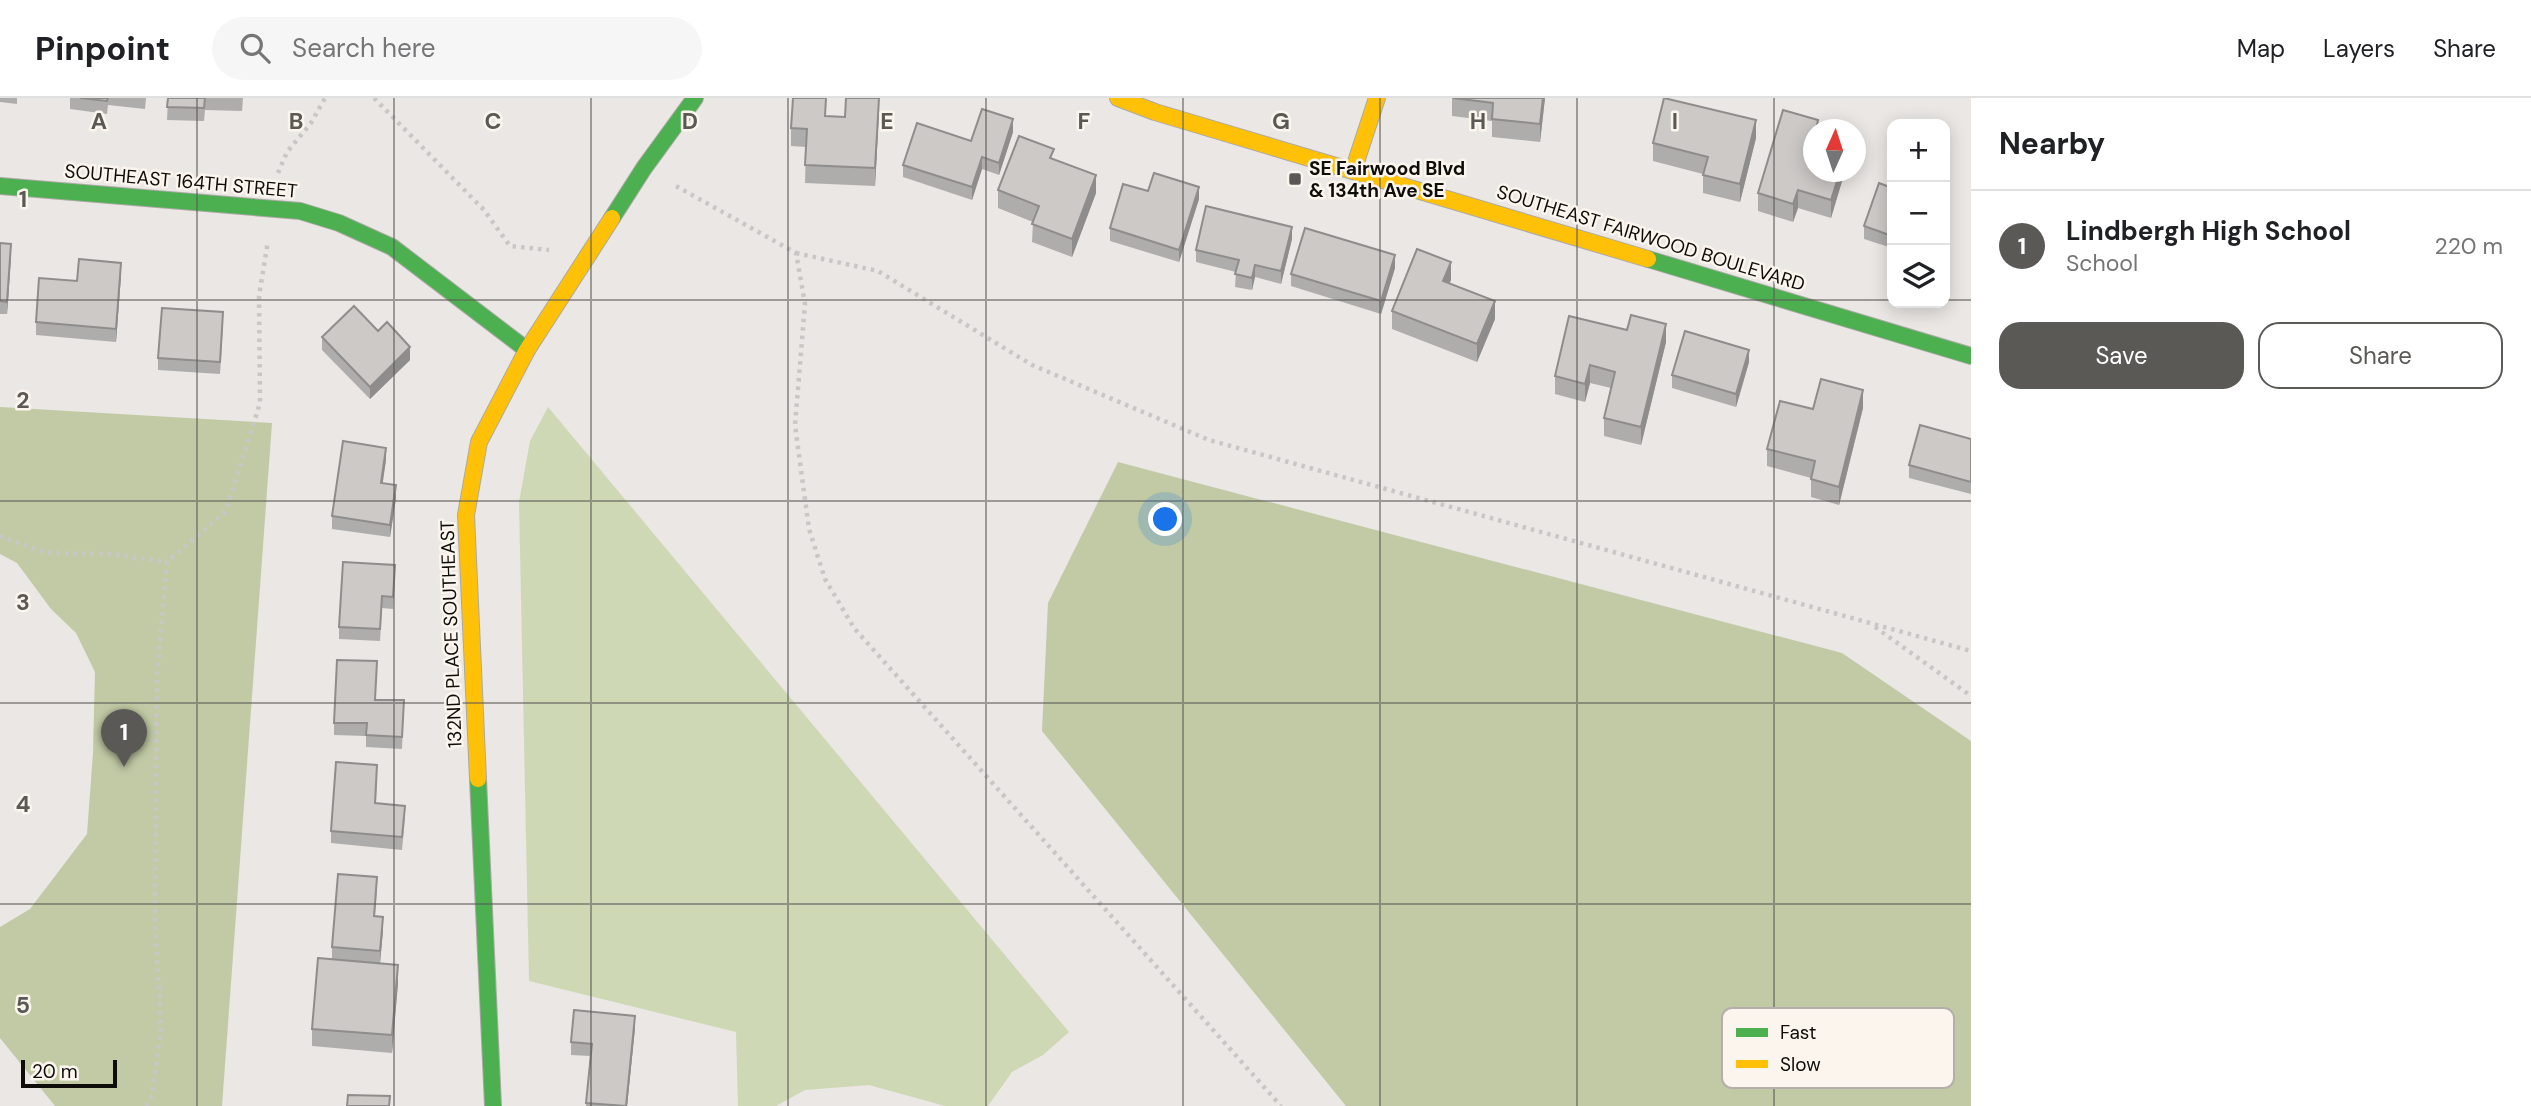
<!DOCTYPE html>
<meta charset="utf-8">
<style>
:root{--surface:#fff;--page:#f6f6f6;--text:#202124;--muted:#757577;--line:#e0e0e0;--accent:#5b5956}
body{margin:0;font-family:"DM Sans",sans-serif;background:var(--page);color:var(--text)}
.controls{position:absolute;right:21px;top:21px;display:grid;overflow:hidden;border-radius:14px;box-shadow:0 4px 18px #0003}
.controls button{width:63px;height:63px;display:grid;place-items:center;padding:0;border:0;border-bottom:2px solid var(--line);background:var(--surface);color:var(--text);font:35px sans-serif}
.compass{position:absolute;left:1803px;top:21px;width:63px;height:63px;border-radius:50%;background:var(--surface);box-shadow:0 4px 18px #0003;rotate:3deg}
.scale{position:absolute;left:21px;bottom:18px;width:96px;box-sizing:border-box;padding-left:7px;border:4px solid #0e0d0a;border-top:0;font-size:19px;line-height:24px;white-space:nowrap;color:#0e0d0a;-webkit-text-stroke:5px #fbf5ee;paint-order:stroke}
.you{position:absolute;left:1166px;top:422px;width:24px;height:24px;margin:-18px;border:5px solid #fff;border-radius:50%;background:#1a73e8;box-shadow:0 0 0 10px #1a73e833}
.badge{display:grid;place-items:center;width:46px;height:46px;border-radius:50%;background:var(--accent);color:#fff;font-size:23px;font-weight:700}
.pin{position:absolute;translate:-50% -58px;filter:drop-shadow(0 2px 4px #0008)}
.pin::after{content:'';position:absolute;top:37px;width:24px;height:21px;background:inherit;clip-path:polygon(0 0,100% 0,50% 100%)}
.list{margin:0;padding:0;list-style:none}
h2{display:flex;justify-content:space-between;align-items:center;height:91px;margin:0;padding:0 28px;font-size:30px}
h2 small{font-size:23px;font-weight:400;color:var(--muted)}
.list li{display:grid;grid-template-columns:46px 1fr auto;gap:21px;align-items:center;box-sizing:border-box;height:112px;padding:0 28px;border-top:2px solid var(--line)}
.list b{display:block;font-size:26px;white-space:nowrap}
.list p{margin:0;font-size:23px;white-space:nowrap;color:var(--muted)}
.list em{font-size:23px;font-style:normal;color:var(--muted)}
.actions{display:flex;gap:14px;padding:21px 28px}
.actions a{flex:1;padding:16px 0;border:2px solid var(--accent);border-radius:21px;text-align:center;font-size:24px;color:var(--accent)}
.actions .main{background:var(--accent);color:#fff}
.icon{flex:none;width:38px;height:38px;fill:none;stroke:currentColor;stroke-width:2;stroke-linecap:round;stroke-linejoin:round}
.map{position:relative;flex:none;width:1971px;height:1008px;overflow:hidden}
header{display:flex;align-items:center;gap:42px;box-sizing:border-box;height:98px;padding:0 35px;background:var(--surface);border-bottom:2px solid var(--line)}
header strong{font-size:33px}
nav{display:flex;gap:38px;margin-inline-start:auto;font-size:24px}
.search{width:490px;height:63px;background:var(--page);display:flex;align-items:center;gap:18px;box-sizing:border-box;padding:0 24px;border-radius:38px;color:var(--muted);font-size:26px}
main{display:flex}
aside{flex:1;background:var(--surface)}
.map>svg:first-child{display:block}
.green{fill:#cfd8b4}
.forest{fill:#c1caa5}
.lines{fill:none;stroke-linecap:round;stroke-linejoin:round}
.fast-casing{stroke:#aba9a6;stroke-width:18}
.slow-casing{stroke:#aba9a6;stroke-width:18}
.path{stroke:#c8c7c6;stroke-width:4.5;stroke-dasharray:3.5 5;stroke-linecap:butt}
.fast{stroke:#4caf50;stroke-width:16}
.slow{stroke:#ffc107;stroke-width:16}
.wall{fill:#afadab}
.shaded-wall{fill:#8f8d8b}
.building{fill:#ccc9c7;stroke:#8f8d8b;stroke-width:2}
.grid{fill:none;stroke:#5b5956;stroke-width:2;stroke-opacity:0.55}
.poi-dot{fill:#5b5956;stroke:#fbf5ee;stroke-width:2.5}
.labels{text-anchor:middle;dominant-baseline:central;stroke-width:5;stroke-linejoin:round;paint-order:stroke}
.poi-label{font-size:19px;font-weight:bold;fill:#0e0d0a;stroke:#fbf5ee;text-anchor:start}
.street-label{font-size:19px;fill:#0e0d0a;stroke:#fbf5ee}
.key{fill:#fbf5ee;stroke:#b4afaa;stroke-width:2}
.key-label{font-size:19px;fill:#0e0d0a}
.grid-label{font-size:23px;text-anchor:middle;font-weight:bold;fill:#5b5956;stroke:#fbf5ee;stroke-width:5;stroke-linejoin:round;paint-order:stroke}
</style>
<header>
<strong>Pinpoint</strong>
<div class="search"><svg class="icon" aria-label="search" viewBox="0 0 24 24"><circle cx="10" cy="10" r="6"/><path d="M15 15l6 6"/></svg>Search here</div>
<nav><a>Map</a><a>Layers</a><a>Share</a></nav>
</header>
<main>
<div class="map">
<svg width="1971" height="1008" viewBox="0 0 1971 1008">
<rect width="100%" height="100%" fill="#eae7e4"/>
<polygon class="green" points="548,309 1069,934 1043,957 1012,974 988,1008 945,1008 869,987 805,992 776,1008 738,1008 736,934 529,883 519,404 530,343"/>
<g class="forest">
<polygon points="0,309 272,325 222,1008 55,1008 0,940 0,829 30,811 87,736 93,655 95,574 76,535 51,511 17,465 0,456"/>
<polygon points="1118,364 1842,555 1971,643 1971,1008 1346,1008 1042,633 1048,505"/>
</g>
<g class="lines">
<g class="fast-casing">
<g id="fast">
<polyline points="0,88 300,113 339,125 392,149 527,252"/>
<polyline points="612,120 644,70 695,0"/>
<polyline points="1648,161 1971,258"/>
<polyline points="478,681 493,1008"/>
</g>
</g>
<g class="slow-casing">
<g id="slow">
<polyline points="1118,0 1155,14 1648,161"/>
<polyline points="1353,73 1377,0"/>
<polyline points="478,681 466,417 479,344 527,252 612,120"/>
</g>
</g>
<g class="path">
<polyline points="374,0 484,112 510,148 549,152"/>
<polyline points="278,75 287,54 311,25 325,0"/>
<polyline points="676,88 796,155 805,206 795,327 809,431 825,481 854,530 1281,1008"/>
<polyline points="796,155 878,173 1032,267 1209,342 1971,553"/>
<polyline points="0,438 47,455 110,456 167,464"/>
<polyline points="1875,529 1971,598"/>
<polyline points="146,1008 152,997 161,931 155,823 157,578 167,464 226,413 260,305 259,198 268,143"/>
</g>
<use href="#fast" class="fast"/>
<use href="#slow" class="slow"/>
</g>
<g class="wall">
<polygon points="0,0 17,0 17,6 0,4"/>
<polygon points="70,0 146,0 145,11 108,7 107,16 70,11"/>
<polygon points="168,0 243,0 242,13 205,12 204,23 167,22"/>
<polygon points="826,0 826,18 845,19 879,13 875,88 805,85 806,49 791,48 791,30"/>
<polygon points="1452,0 1545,0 1540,44 1492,39 1492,23 1452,18"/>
<polygon points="1783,12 1818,22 1818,32 1814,32 1814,74 1844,74 1831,120 1798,110 1793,124 1758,113 1758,95"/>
<polygon points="1013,34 999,77 982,71 972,102 903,79 903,67 971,43"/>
<polygon points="1756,40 1740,104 1703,95 1703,76 1653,63 1653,45"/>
<polygon points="1054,61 1096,95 1072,159 1032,144 1033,124 998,110 998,92"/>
<polygon points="1892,90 1892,150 1864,141 1864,128"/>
<polygon points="1148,93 1199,101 1179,164 1110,143 1110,130"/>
<polygon points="1292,141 1281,186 1255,179 1252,192 1235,189 1236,174 1196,164 1196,152"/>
<polygon points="0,145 11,158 7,216 0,216"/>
<polygon points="1395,170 1381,216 1291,188 1291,176"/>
<polygon points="121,177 116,244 36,237 36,224 77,183"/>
<polygon points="1451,182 1449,185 1495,221 1477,264 1392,231 1392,213"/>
<polygon points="223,227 220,276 158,272 158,260"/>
<polygon points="378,233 410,262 370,301 322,252 322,239"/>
<polygon points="1666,244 1641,347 1604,338 1604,320 1611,290 1590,285 1585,304 1555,296 1555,278"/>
<polygon points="1749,264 1736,309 1672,290 1672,277"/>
<polygon points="1863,310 1839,407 1811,399 1811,380 1767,368 1767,351"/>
<polygon points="1971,341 1971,396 1909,380 1909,367"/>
<polygon points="386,362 382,385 396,400 390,439 332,431 332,418"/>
<polygon points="395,479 393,511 382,510 380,543 339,541 339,529"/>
<polygon points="376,602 404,602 402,651 366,649 366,638 334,637 334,625"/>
<polygon points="377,680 376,705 405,720 402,752 331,745 331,733"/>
<polygon points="377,792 375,818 383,832 380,865 332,861 332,849"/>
<polygon points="398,885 392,955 312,948 312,931"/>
<polygon points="635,930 627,1008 586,1008 590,958 571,957 571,944"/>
</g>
<g class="shaded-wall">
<polygon points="879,0 879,13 875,88 875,70"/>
<polygon points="1543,0 1545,0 1540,44 1540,26"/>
<polygon points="1013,21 1013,34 999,77 999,65"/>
<polygon points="1756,22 1756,40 1740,104 1740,86"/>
<polygon points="982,59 982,71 972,102 972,89"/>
<polygon points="1840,74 1844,74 1844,77 1831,120 1831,102"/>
<polygon points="1096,77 1096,95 1072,159 1072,141"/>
<polygon points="1199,89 1199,101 1179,164 1179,152"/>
<polygon points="1798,92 1798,110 1793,124 1793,106"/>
<polygon points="1292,129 1292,141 1281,186 1281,173"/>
<polygon points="11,146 11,158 7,216 7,204"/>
<polygon points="1395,157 1395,170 1381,216 1381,203"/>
<polygon points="1451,164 1451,182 1443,201 1443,183"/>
<polygon points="121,165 121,177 116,244 116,231"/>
<polygon points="1255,167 1255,179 1252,192 1252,180"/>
<polygon points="1495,203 1495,221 1477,264 1477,246"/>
<polygon points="1666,226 1666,244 1641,347 1641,329"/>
<polygon points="410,249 410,262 370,301 370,289"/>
<polygon points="1749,252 1749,264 1736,309 1736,296"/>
<polygon points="1590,267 1590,285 1585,304 1585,286"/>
<polygon points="1863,292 1863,310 1839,407 1839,389"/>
<polygon points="386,350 386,362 381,397 381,385"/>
<polygon points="396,387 396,400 390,439 390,427"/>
<polygon points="383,819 383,832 380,865 380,853"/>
<polygon points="398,867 398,885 392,955 392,937"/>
<polygon points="635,918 635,930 627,1008 626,1008"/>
</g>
<g class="building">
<polygon points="80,0 108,0 107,3"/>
<polygon points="168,0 205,0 204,10 167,9"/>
<polygon points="793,0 826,0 825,18 845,19 846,0 879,0 875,70 805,67 807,31 791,30"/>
<polygon points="1453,0 1543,0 1540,26 1492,21 1493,5"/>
<polygon points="1664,0 1756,22 1740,86 1703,77 1708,59 1653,45"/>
<polygon points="982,11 1013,21 999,65 982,59 972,89 903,67 917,25 971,43"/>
<polygon points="1783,12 1818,22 1816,32 1814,32 1814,38 1810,48 1814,49 1814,74 1840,74 1831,102 1798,92 1793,106 1758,95"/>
<polygon points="1019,38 1054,51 1050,60 1096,77 1072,141 1032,126 1039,108 998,92"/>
<polygon points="1154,75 1199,89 1179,152 1110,130 1123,86 1148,93"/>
<polygon points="1879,85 1892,90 1892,138 1864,128"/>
<polygon points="1206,108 1292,129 1281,173 1255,167 1252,180 1235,176 1239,162 1196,152"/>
<polygon points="1305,130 1395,157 1381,203 1291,176"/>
<polygon points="0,145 11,146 7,204 0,203"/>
<polygon points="1417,151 1451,164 1443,183 1495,203 1477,246 1392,213"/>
<polygon points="79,161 121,165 116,231 36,224 39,180 77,183"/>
<polygon points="354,208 378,233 387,224 410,249 370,289 322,239"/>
<polygon points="162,210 223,214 220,264 158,260"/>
<polygon points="1631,217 1666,226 1641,329 1604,320 1615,274 1590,267 1585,286 1555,278 1569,218 1627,232"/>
<polygon points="1685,233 1749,252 1736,296 1672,277"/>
<polygon points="1821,281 1863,292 1839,389 1811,381 1815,363 1767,351 1780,303 1813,311"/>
<polygon points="1920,327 1971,341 1971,384 1909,367"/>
<polygon points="343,343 386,350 381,385 396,387 390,427 332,418"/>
<polygon points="343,464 395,467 393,499 382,498 380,531 339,529"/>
<polygon points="337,562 377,563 375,602 404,602 402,639 366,637 367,625 334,625"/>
<polygon points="336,664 377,667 375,705 405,708 402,739 331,733"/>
<polygon points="338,776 377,779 374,818 383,819 380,853 332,849"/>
<polygon points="318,860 398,867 392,937 312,931"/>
<polygon points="574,912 635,918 626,1008 586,1005 592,946 571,944"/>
<polygon points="348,997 390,998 389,1008 347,1008"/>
</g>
<path class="grid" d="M197,0V1008M394,0V1008M591,0V1008M788,0V1008M986,0V1008M1183,0V1008M1380,0V1008M1577,0V1008M1774,0V1008M0,202H1892M1945,202H1971M0,403H1971M0,605H1971M0,806H1971"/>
<rect class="poi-dot" x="1288" y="74" width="14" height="14" rx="3.5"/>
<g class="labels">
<g class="poi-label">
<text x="1309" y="70">SE Fairwood Blvd<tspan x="1309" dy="22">&amp; 134th Ave SE</tspan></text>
</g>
<g class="street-label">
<text transform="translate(181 83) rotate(5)">SOUTHEAST 164TH STREET</text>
<text transform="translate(1651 140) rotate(17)">SOUTHEAST FAIRWOOD BOULEVARD</text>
<text transform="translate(451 536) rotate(-92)">132ND PLACE SOUTHEAST</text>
</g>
</g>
<rect x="1722" y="910" width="232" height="80" rx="10" class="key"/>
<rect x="1736" y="930" width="32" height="9" fill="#4caf50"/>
<rect x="1736" y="962" width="32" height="8" fill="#ffc107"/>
<g class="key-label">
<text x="1780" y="941">Fast</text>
<text x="1780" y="973">Slow</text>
</g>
<g class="grid-label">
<text x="99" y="31">A</text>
<text x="296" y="31">B</text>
<text x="493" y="31">C</text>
<text x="690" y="31">D</text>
<text x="887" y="31">E</text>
<text x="1084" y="31">F</text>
<text x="1281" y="31">G</text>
<text x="1478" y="31">H</text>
<text x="1675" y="31">I</text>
<text x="23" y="109">1</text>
<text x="23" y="310">2</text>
<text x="23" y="512">3</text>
<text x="23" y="714">4</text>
<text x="23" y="915">5</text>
</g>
</svg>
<div class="controls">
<button>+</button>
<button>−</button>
<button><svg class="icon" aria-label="layers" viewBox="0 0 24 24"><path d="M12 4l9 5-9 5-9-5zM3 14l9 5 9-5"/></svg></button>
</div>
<svg class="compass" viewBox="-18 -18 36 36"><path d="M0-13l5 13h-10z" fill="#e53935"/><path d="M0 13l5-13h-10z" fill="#757577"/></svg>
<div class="scale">20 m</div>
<div class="you"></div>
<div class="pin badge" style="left:124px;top:669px">1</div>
</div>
<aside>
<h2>Nearby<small></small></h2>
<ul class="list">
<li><span class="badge">1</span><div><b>Lindbergh High School</b><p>School</p></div><em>220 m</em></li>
</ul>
<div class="actions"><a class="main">Save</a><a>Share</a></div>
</aside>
</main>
